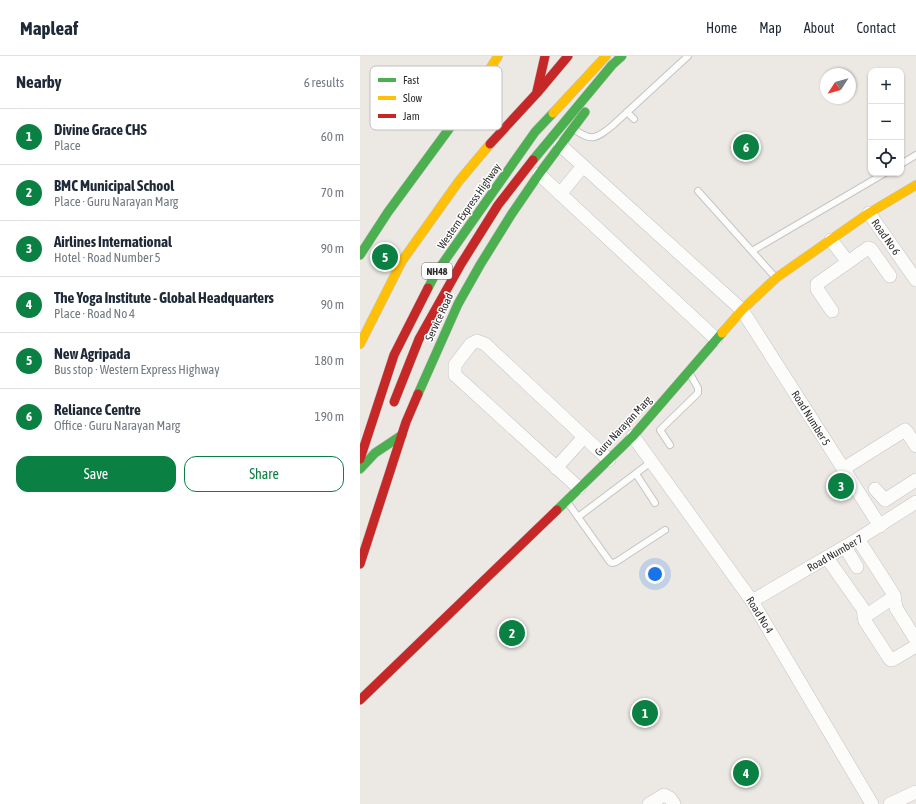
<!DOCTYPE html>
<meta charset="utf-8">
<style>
:root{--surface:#fff;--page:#f2f2f3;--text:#1f2937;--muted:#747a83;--line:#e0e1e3;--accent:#0b8043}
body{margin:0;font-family:"Asap Condensed",sans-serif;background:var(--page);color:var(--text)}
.controls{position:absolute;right:12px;top:12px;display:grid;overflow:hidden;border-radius:8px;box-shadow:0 1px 3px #0004}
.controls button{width:36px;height:36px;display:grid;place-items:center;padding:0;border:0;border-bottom:1px solid var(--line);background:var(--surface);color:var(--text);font:20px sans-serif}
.compass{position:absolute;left:460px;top:12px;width:36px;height:36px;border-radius:50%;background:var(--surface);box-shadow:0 1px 3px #0004;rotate:234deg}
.you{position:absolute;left:295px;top:518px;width:14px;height:14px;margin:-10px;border:3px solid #fff;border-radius:50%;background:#1a73e8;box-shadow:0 0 0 6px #1a73e833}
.badge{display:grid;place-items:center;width:26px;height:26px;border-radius:50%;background:var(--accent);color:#fff;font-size:13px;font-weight:700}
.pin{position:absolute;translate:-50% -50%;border:2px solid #fff;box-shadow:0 1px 4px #0006}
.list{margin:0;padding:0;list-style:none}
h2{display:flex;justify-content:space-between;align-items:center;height:52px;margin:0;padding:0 16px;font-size:17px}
h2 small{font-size:13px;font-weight:400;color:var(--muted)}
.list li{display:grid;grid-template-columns:26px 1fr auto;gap:12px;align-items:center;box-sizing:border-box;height:56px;padding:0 16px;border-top:1px solid var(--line)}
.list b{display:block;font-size:15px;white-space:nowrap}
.list p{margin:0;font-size:13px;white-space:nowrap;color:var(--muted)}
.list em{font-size:13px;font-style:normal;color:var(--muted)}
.actions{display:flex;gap:8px;padding:12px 16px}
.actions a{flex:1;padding:9px 0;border:1px solid var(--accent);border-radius:12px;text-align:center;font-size:14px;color:var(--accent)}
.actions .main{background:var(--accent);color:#fff}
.icon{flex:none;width:22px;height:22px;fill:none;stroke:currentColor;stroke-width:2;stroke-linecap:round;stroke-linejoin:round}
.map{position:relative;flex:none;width:556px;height:748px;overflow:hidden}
header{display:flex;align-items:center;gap:24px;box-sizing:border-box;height:56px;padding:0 20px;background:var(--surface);border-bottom:1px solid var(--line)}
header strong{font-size:19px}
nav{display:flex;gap:22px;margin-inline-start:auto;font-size:14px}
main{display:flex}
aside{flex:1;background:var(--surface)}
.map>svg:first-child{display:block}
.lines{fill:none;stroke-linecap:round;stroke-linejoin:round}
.lane-casing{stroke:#c5c4c5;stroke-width:8}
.street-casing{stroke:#c5c4c5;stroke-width:14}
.fast-casing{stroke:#c5c4c5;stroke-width:10}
.slow-casing{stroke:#c5c4c5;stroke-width:10}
.jam-casing{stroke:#c5c4c5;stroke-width:10}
.lane{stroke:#fcfcfb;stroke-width:6}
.street{stroke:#fcfcfb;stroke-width:13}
.fast{stroke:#4caf50;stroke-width:9}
.slow{stroke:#ffc107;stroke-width:9}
.jam{stroke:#c62828;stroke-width:9}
.fast-bridge-casing{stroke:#c6c5c4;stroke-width:10;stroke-linecap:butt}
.jam-bridge-casing{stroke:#c6c5c4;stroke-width:10;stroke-linecap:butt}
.fast-bridge{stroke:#4caf50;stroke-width:9}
.jam-bridge{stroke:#c62828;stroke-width:9}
.labels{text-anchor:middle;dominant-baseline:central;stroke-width:3;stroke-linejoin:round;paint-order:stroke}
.shield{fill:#fff;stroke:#6d6d6d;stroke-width:1}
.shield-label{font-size:10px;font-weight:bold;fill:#2e2e2e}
.street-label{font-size:11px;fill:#2e2e2e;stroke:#fff}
.key{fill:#fff;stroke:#c0c0c0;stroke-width:1}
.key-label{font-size:11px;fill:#2e2e2e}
</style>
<header>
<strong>Mapleaf</strong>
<nav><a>Home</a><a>Map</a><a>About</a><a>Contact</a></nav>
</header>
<main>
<aside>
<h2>Nearby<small>6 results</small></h2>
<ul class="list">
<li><span class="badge">1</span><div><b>Divine Grace CHS</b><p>Place</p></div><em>60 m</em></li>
<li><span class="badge">2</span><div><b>BMC Municipal School</b><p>Place · Guru Narayan Marg</p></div><em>70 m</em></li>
<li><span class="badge">3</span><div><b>Airlines International</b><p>Hotel · Road Number 5</p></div><em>90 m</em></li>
<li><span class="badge">4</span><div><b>The Yoga Institute - Global Headquarters</b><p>Place · Road No 4</p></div><em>90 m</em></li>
<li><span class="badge">5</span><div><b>New Agripada</b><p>Bus stop · Western Express Highway</p></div><em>180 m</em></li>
<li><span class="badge">6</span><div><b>Reliance Centre</b><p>Office · Guru Narayan Marg</p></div><em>190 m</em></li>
</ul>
<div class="actions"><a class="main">Save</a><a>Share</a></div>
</aside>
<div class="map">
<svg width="556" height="748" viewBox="0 0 556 748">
<rect width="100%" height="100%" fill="#ece8e4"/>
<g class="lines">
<g class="lane-casing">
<g id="lane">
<polyline points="267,56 274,63"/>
<path d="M214,73C231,86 236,83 252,70L328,0"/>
<polyline points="541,108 556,99"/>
<polyline points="338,135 415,221"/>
<polyline points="392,195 525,117"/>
<polyline points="310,389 300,374 338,337 338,332 330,318"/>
<polyline points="276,418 295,447"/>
<polyline points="208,447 250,506 252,507 256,506 305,474"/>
<polyline points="218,461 291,406"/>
</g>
</g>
<g class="street-casing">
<g id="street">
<polyline points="200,89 382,254 520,470"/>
<polyline points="179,118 356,283"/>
<polyline points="200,138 223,110"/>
<polyline points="509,157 556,224"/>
<polyline points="471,184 488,206"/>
<polyline points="472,255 457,233 457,228 508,192 511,193 530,220"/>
<polyline points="273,380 392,545 512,748"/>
<polyline points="196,412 224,381"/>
<polyline points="483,413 545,374 547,376 556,390"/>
<polyline points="219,432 95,319 95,309 111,288 117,285 125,288 249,404"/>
<polyline points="515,433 525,444 556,424"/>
<polyline points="498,483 534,539 536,552 556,584"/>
<polyline points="485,491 497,511"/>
<polyline points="467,502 503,553 505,565 529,602 531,604 534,603 556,590"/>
<polyline points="392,545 498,483 556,446"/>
<polyline points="504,561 534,541"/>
<polyline points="289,748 304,739 310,742 314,748"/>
<polyline points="530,748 556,736"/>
</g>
</g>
<g class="fast-casing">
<g id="fast">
<polyline points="0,199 28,156 111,43"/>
<polyline points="68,232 76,217 175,76 193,57"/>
<polyline points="58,338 98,248 120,209 151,159 179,118 225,56"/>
<polyline points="0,413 15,397 42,379"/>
<polyline points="197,454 273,380 362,277"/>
</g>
</g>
<g class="slow-casing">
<g id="slow">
<polyline points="111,43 138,0"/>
<polyline points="193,57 246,0"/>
<polyline points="362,277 382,254 416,222 509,157 556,129"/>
<polyline points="0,288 42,205 99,125 130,88"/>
</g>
</g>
<g class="jam-casing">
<g id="jam">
<polyline points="177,35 185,0"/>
<polyline points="130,88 177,37 208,0"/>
<polyline points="0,403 34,299 68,232"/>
<polyline points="0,508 46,366 58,338"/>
<polyline points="0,644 197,454"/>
</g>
</g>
<use href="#lane" class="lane"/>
<use href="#street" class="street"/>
<use href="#fast" class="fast"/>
<use href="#slow" class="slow"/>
<use href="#jam" class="jam"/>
<g class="fast-bridge-casing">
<polyline id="fast-bridge" points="173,104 252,9 262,0"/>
</g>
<g class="jam-bridge-casing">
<polyline id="jam-bridge" points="34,346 59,283 101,208 138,149 173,104"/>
</g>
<use href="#fast-bridge" class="fast-bridge"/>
<use href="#jam-bridge" class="jam-bridge"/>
</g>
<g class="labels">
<rect class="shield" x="62" y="207" width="30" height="16" rx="3"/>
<g class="shield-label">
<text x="77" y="215">NH48</text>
</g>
<g class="street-label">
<text transform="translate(109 150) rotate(-55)">Western Express Highway</text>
<text transform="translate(526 181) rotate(55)">Road No 6</text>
<text transform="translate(79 261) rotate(-65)">Service Road</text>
<text transform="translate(451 362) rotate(58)">Road Number 5</text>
<text transform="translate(263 370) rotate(-47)">Guru Narayan Marg</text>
<text transform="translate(475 497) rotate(-30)">Road Number 7</text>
<text transform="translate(400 559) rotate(58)">Road No 4</text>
</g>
</g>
<rect x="10" y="10" width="132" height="64" rx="6" class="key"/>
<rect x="18" y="22" width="18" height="4" fill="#4caf50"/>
<rect x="18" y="40" width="18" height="4" fill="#ffc107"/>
<rect x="18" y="58" width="18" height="4" fill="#c62828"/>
<g class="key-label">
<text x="43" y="28">Fast</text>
<text x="43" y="46">Slow</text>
<text x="43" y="64">Jam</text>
</g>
</svg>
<div class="controls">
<button>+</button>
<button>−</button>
<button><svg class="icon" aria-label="locate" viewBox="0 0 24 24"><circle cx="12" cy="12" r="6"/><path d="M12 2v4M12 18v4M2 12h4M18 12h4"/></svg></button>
</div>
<svg class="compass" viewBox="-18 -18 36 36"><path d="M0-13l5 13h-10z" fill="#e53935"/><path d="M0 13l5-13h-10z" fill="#747a83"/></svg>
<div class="you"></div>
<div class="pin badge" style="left:285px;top:657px">1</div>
<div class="pin badge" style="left:152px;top:577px">2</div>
<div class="pin badge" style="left:481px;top:430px">3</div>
<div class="pin badge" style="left:386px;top:717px">4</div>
<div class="pin badge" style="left:25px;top:201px">5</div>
<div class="pin badge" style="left:386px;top:91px">6</div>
</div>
</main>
